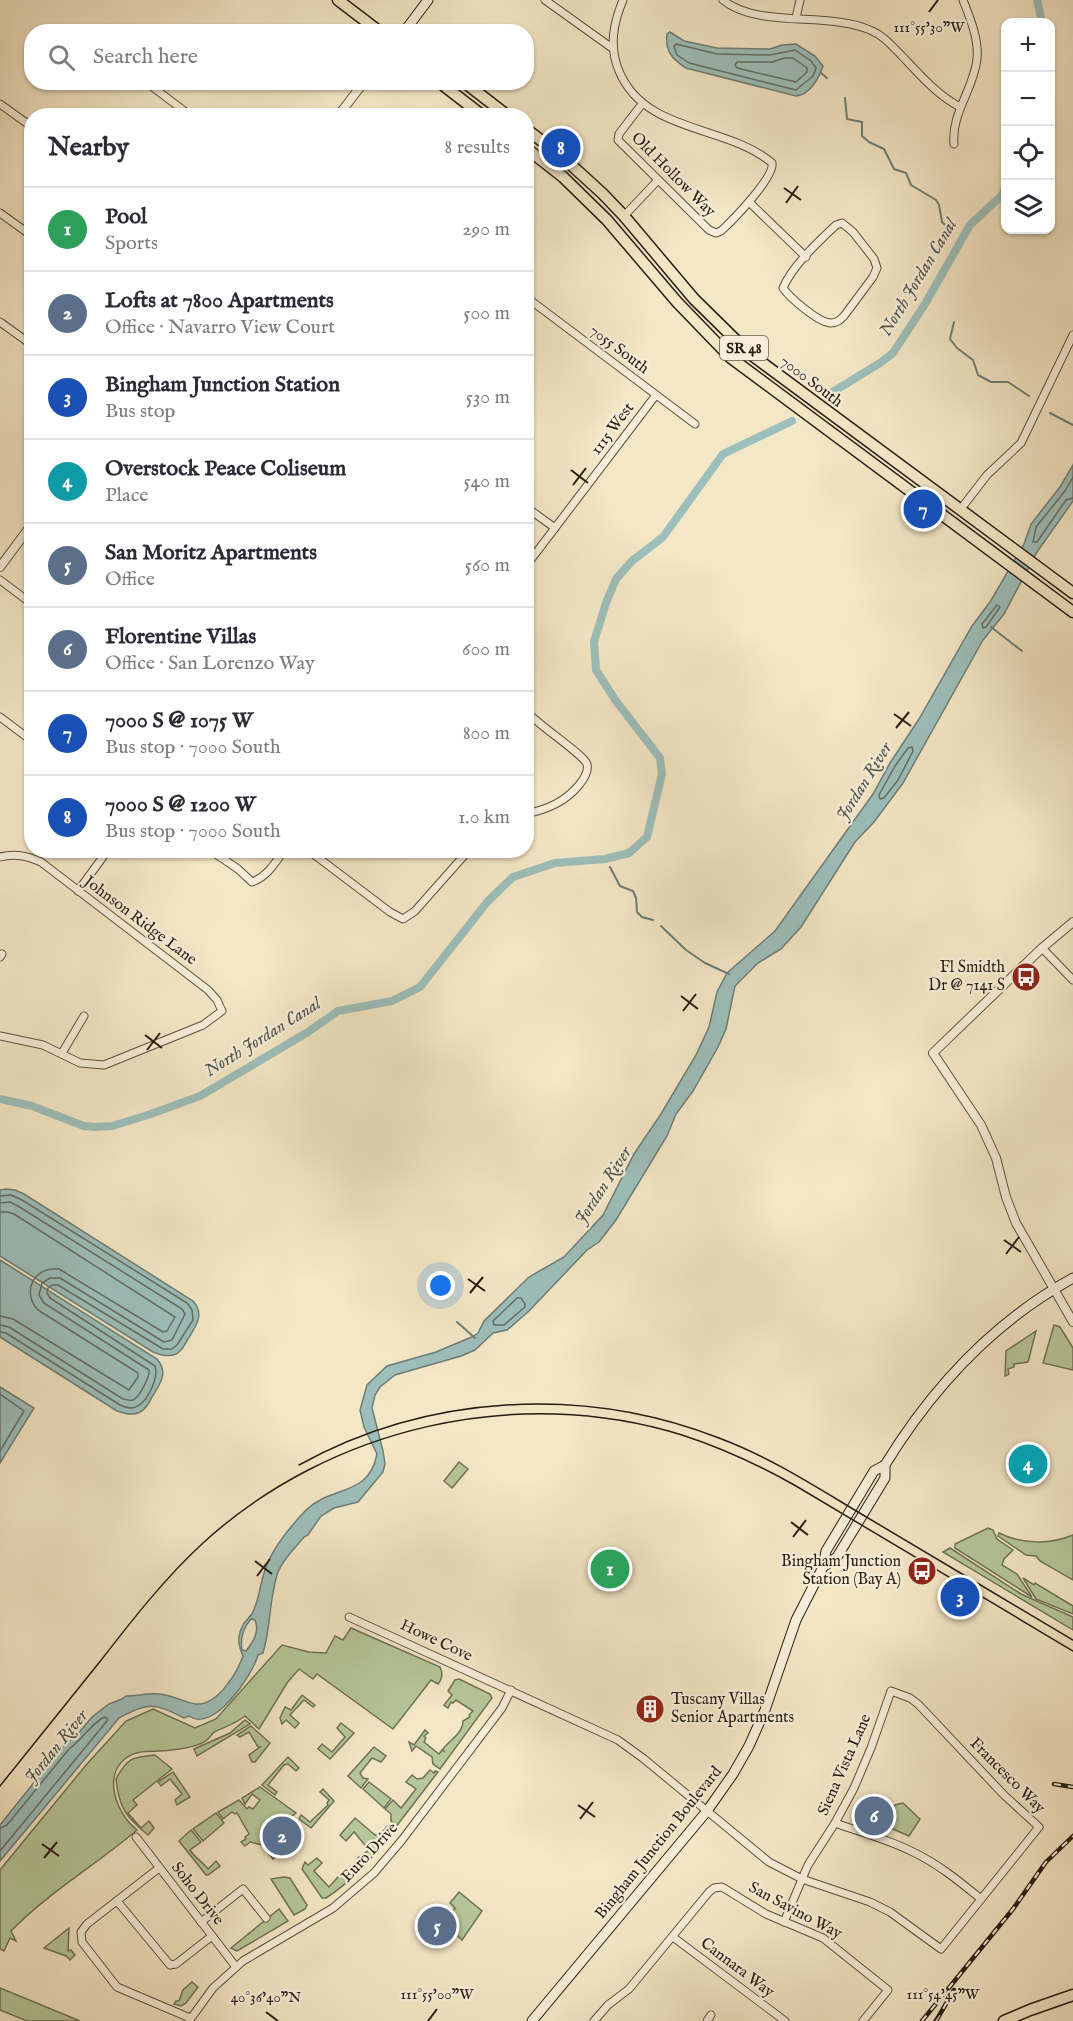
<!DOCTYPE html>
<meta charset="utf-8">
<style>
:root{--surface:#fff;--page:#f2f2f3;--text:#2b2b33;--muted:#7c7c81;--line:#e1e1e2;--accent:#7c3aed}
body{margin:0;font-family:"IM FELL English",serif;background:var(--page);color:var(--text)}
.controls{position:absolute;right:18px;top:18px;display:grid;overflow:hidden;border-radius:12px;box-shadow:0 2px 4px #0004}
.controls button{width:54px;height:54px;display:grid;place-items:center;padding:0;border:0;border-bottom:2px solid var(--line);background:var(--surface);color:var(--text);font:30px sans-serif}
.you{position:absolute;left:441px;top:1286px;width:21px;height:21px;margin:-15px;border:4px solid #fff;border-radius:50%;background:#1a73e8;box-shadow:0 0 0 9px #1a73e833}
.badge{display:grid;place-items:center;width:39px;height:39px;border-radius:50%;background:var(--accent);color:#fff;font-size:20px;font-weight:700}
.pin{position:absolute;translate:-50% -50%;border:3px solid #fff;box-shadow:0 2px 6px #0006}
.list{margin:0;padding:0;list-style:none}
h2{display:flex;justify-content:space-between;align-items:center;height:78px;margin:0;padding:0 24px;font-size:26px}
h2 small{font-size:20px;font-weight:400;color:var(--muted)}
.list li{display:grid;grid-template-columns:39px 1fr auto;gap:18px;align-items:center;box-sizing:border-box;height:84px;padding:0 24px;border-top:2px solid var(--line)}
.list b{display:block;font-size:22px;white-space:nowrap}
.list p{margin:0;font-size:20px;white-space:nowrap;color:var(--muted)}
.list em{font-size:20px;font-style:normal;color:var(--muted)}
.icon{flex:none;width:33px;height:33px;fill:none;stroke:currentColor;stroke-width:2;stroke-linecap:round;stroke-linejoin:round}
.map{position:relative;flex:none;width:1073px;height:2021px;overflow:hidden}
.search{position:absolute;background:var(--surface);box-shadow:0 2px 4px #0004;left:24px;top:24px;width:510px;height:66px;display:flex;align-items:center;gap:15px;box-sizing:border-box;padding:0 21px;border-radius:24px;color:var(--muted);font-size:22px}
.panel{position:absolute;background:var(--surface);box-shadow:0 2px 4px #0004;left:24px;top:108px;width:510px;height:750px;border-radius:24px}
.map>svg:first-child{display:block}
.green{fill:#b6c799;stroke:#6f7256;stroke-width:1.5}
.water{fill:#9dbfbb;stroke:#6e7e77;stroke-width:1.5;fill-rule:evenodd}
.lines{fill:none;stroke-linecap:round;stroke-linejoin:round}
.shore{stroke:#626e66;stroke-width:1.5}
.stream{stroke:#6e7e77;stroke-width:2}
.canal{stroke:#9dbfbb;stroke-width:8}
.minor-casing{stroke:#5b503f;stroke-width:9}
.tertiary-casing{stroke:#5b503f;stroke-width:10}
.secondary-casing{stroke:#281d12;stroke-width:11}
.primary-casing{stroke:#281d12;stroke-width:13}
.minor{stroke:#f8efda;stroke-width:7}
.tertiary{stroke:#f8efda;stroke-width:8}
.secondary{stroke:#f8efda;stroke-width:9}
.primary{stroke:#f4e7c6;stroke-width:10}
.tram{stroke:#281d12;stroke-width:1.5}
.rail-casing{stroke:#281d12;stroke-width:4.5}
.rail{stroke:#f8efda;stroke-width:2;stroke-dasharray:7;stroke-linecap:butt}
.ticks{fill:none;stroke:#281d12;stroke-width:2}
.labels{text-anchor:middle;dominant-baseline:central;stroke-width:4.5;stroke-linejoin:round;paint-order:stroke}
.shield{fill:#f8efda;stroke:#665c4e;stroke-width:1.5}
.shield-label{font-size:15px;font-weight:bold;fill:#281d12}
.street-label{font-size:16px;fill:#281d12;stroke:#f8efda}
.poi-label{font-size:16px;fill:#281d12;stroke:#f8efda;text-anchor:end}
.water-label{font-size:18px;font-style:italic;fill:#51564d;stroke:#f8efda}
.ticks-label{font-size:15px;text-anchor:middle;fill:#281d12;stroke:#f8efda;stroke-width:4.5;stroke-linejoin:round;paint-order:stroke}
</style>
<div class="map">
<svg width="1073" height="2021" viewBox="0 0 1073 2021">
<rect width="100%" height="100%" fill="#f4e7c6"/>
<filter id="stains"><feTurbulence type="fractalNoise" baseFrequency=".00333" numOctaves="4"/><feColorMatrix values="0 0 0 0 .2 0 0 0 0 .09 0 0 0 0 .02 0 0 0 .5 -.17"/></filter>
<radialGradient id="worn" r=".72"><stop offset=".6" stop-color="#630" stop-opacity="0"/><stop offset="1" stop-color="#630" stop-opacity=".3"/></radialGradient>
<g class="green">
<polygon points="1054,1325 1060,1327 1073,1348 1073,1370 1043,1363"/>
<polygon points="1036,1331 1028,1362 1014,1364 1014,1367 1008,1369 1009,1374 1005,1376 1006,1351"/>
<polygon points="459,1462 468,1469 452,1488 444,1481"/>
<polygon points="988,1528 993,1530 997,1539 1013,1550 1004,1559 1002,1565 1017,1574 1032,1597 955,1548 955,1544"/>
<path d="M999,1533C1021,1544 1050,1545 1073,1535V1580L1040,1561L1036,1556L1026,1555L998,1536Z"/>
<polygon points="950,1548 1021,1594 1073,1617 1073,1630 943,1552"/>
<polygon points="1023,1578 1034,1585 1035,1583 1073,1606 1073,1614 1036,1599"/>
<path d="M351,1628L440,1667C443,1673 442,1679 438,1684L431,1680L393,1729L317,1674L313,1679L299,1669L287,1683L259,1729L245,1716C235,1724 227,1726 216,1731C211,1733 211,1737 207,1740C198,1747 181,1749 171,1750C155,1753 139,1748 126,1758C102,1776 117,1815 137,1830C96,1865 49,1892 11,1931L16,1941L10,1938L4,1951L0,1949V1870L86,1765L126,1721L153,1709L195,1728L216,1719L282,1645L309,1652L326,1653L335,1636L343,1640Z"/>
<path d="M459,1679L490,1694L492,1698L440,1769L433,1764L432,1757L416,1746L412,1751L409,1742L414,1745L425,1730L428,1733L424,1736L426,1738L424,1742L439,1754L442,1750L444,1751L443,1749C450,1740 463,1733 463,1721L470,1717L469,1715L473,1711L456,1700L453,1703L451,1702L448,1708L444,1705L452,1695L448,1691L455,1680Z"/>
<polygon points="302,1695 315,1705 313,1707 304,1700 290,1715 299,1723 295,1728 286,1720 282,1724 280,1718 285,1707 291,1710"/>
<polygon points="245,1720 250,1724 197,1756 194,1749 230,1733"/>
<polygon points="341,1723 354,1733 330,1759 318,1749 322,1744 332,1752 345,1737 337,1728"/>
<polygon points="251,1726 270,1743 255,1762 252,1762 249,1755 260,1747 258,1747 249,1732 240,1737 237,1735"/>
<polygon points="374,1747 386,1756 381,1762 372,1758 360,1773 363,1778 368,1779 361,1788 348,1776"/>
<path d="M155,1755L172,1769L133,1800L137,1805L128,1813L141,1828L149,1821L154,1828L148,1835C126,1817 119,1808 116,1779C127,1758 132,1757 155,1755Z"/>
<polygon points="288,1757 299,1768 296,1771 288,1764 284,1765 268,1785 277,1792 275,1795 262,1785"/>
<polygon points="430,1770 434,1773 435,1771 438,1772 395,1828 393,1826 395,1824 391,1821 391,1814 385,1809 393,1800 401,1808 416,1789 406,1782 412,1775 417,1779 423,1778"/>
<polygon points="173,1772 190,1797 177,1805 175,1800 182,1794 170,1779 161,1786 158,1782"/>
<polygon points="369,1782 391,1799 384,1808 363,1789"/>
<polygon points="260,1787 296,1813 267,1836 269,1840 266,1843 278,1855 273,1859 262,1845 250,1842 245,1846 241,1842 246,1839 245,1837 249,1834 237,1813 235,1814 232,1812 223,1819 218,1812 239,1800 247,1809 249,1807 253,1809 260,1800 252,1794 245,1804 242,1798"/>
<polygon points="323,1789 334,1801 311,1828 299,1819 301,1815 310,1822 328,1805 327,1803 329,1800 320,1792"/>
<polygon points="903,1803 920,1819 909,1836 886,1826 895,1805"/>
<polygon points="216,1813 224,1823 203,1841 193,1829"/>
<path d="M355,1818L375,1835L381,1833L389,1825L394,1830C375,1855 353,1881 326,1898H322L302,1869L305,1862L308,1865L317,1858L322,1863L314,1871L329,1887L338,1877L343,1876L351,1866L352,1867L358,1862V1858L369,1850L354,1832L346,1841L340,1835Z"/>
<path d="M191,1830L201,1842L190,1850C195,1858 202,1861 208,1869L216,1861L220,1866L208,1875H206L179,1841Z"/>
<polygon points="284,1877 290,1878 307,1905 305,1909 294,1915 271,1879"/>
<polygon points="459,1892 482,1911 462,1940 454,1932 451,1934 445,1929 444,1922 455,1908 450,1903"/>
<polygon points="279,1909 288,1921 237,1951 231,1948"/>
<polygon points="69,1928 68,1951 71,1950 75,1955 70,1960 66,1956 44,1948"/>
<polygon points="192,1982 198,1987 186,2003 181,2006 174,2004 176,2001 179,2001 183,1990"/>
<polygon points="0,1988 80,2021 27,2021 0,2010"/>
</g>
<g class="water">
<path d="M670,32L684,41L717,48L770,49L782,45L796,44L815,56L823,66C819,78 810,95 796,96L686,68C672,59 665,51 667,34Z"/>
<path d="M1073,465V501L1037,552L1004,614L983,640L903,783L874,822L855,842L801,927L781,949L758,963L735,986L726,1029L718,1047L693,1091L676,1114L667,1136L616,1220L599,1242L587,1250L529,1311L507,1330L493,1333L475,1350L461,1356L395,1375L380,1387L375,1395L372,1408L383,1451L385,1464L383,1472L358,1502L334,1508L321,1516L308,1535L304,1537C295,1548 283,1559 278,1572C269,1598 271,1627 263,1653L258,1655C252,1676 214,1733 189,1716L184,1718C154,1703 149,1702 119,1718L0,1861V1825L64,1745L76,1736L92,1717L109,1704L122,1699L126,1696C137,1696 148,1693 159,1694C172,1695 183,1702 196,1704C217,1706 237,1673 243,1656C238,1645 237,1636 243,1625C245,1621 249,1618 252,1614C259,1601 260,1584 265,1570C272,1548 290,1527 306,1510C332,1485 369,1497 377,1454L364,1427L360,1410L367,1385L387,1366L436,1352L474,1336L478,1333L484,1321L529,1277L564,1257L603,1215L634,1154L661,1114L696,1055L709,1027L717,992L727,973L775,931L873,794L890,763L919,719L972,626L990,602L1024,544L1031,524L1060,487ZM251,1619L255,1620C260,1632 253,1642 246,1651L242,1650C240,1638 243,1628 251,1619Z"/>
<path d="M6,1189L15,1190L24,1194L193,1301C205,1314 196,1326 188,1339C185,1344 182,1351 176,1354C169,1357 160,1355 153,1352L0,1256V1190Z"/>
<path d="M0,1260L157,1359C169,1373 160,1384 152,1397C149,1403 146,1409 140,1412C133,1416 125,1414 117,1411L0,1337Z"/>
<polygon points="0,1387 34,1408 0,1463"/>
</g>
<g class="lines">
<g class="shore">
<polygon points="676,44 717,54 770,55 795,50 811,61 816,68 813,76 796,90 689,63 677,55 674,47"/>
<polygon points="785,58 793,58 807,68 807,72 796,82 737,68 735,65 737,62 772,62"/>
<polyline points="1073,477 1065,491 1036,527 1033,542 1037,542 1066,500 1073,498"/>
<polygon points="997,605 1000,607 986,627 983,628 982,624"/>
<polygon points="912,747 913,751 898,780 884,798 880,799 879,795 895,766 908,748"/>
<path d="M0,1196L11,1195L22,1200L187,1303L192,1310L193,1320L177,1345L172,1349H163L58,1285H52L48,1288L47,1293L50,1298L155,1366C159,1376 149,1399 139,1405C133,1410 126,1408 120,1405L6,1333L0,1332"/>
<path d="M0,1203L10,1202L18,1206L182,1309L185,1314L172,1340L164,1342L60,1278H50L42,1283L39,1295L44,1303L149,1370C150,1376 140,1397 133,1400C130,1401 127,1400 123,1399L9,1327L0,1325"/>
<path d="M0,1212H8L14,1214L175,1317L167,1331L163,1332L59,1269C34,1266 21,1292 38,1310L138,1373V1377L129,1390L13,1319L0,1316"/>
<polygon points="517,1298 521,1298 525,1304 525,1307 504,1325 494,1325 493,1321"/>
<polyline points="0,1394 24,1411 0,1451"/>
<path d="M0,1828L7,1825L69,1749C82,1740 90,1725 104,1717L107,1718V1721L0,1851"/>
</g>
<g class="stream">
<polyline points="821,73 827,78"/>
<polyline points="845,98 847,119 862,122 862,136 869,142 884,149 894,169 906,173 911,185 936,200 939,205 942,222 950,230"/>
<polyline points="954,322 950,339 957,348 973,360 978,375 991,382 1008,382 1029,396"/>
<polyline points="1050,413 1073,425"/>
<polyline points="991,627 1022,651"/>
<polyline points="610,867 620,886 633,891 636,898 637,912 642,917 653,920"/>
<polyline points="661,926 686,950 705,963 729,974"/>
<polyline points="457,1322 475,1338"/>
</g>
<g class="canal">
<polyline points="1037,0 1042,22"/>
<polyline points="826,396 880,363 893,353 925,304 970,225 1001,196 1006,189"/>
<polyline points="0,1099 32,1106 84,1126 95,1127 112,1126 148,1115 200,1096 308,1032 338,1011 392,1001 420,987 488,901 513,877 555,863 605,859 629,853 647,837 662,774 660,758 616,701 596,670 594,642 606,603 616,579 632,561 663,537 723,454 792,421"/>
</g>
<g class="minor-casing">
<g id="minor">
<polyline points="545,0 612,48"/>
<path d="M623,0C613,24 609,47 619,71C645,134 726,124 772,163C775,177 732,221 721,231L716,233L709,230L618,140L619,134L642,104"/>
<path d="M723,0C759,29 827,11 870,30C883,35 892,46 902,56C920,75 937,95 960,107"/>
<polyline points="796,18 800,0"/>
<polyline points="146,82 191,116"/>
<polyline points="0,104 32,127"/>
<path d="M954,144C951,113 974,89 977,59C979,39 970,18 963,0"/>
<polyline points="749,202 806,257"/>
<polyline points="0,213 32,236"/>
<polyline points="624,216 658,180"/>
<path d="M842,223L853,232L874,259L877,268L873,277L844,316C840,320 837,323 831,323C819,323 790,298 783,288C792,266 819,241 836,225Z"/>
<polyline points="526,297 695,424"/>
<polyline points="0,322 32,345"/>
<polyline points="526,507 555,528"/>
<polyline points="960,510 987,475 1021,443 1073,335"/>
<polyline points="526,566 656,395"/>
<polyline points="0,580 32,604"/>
<path d="M526,711C538,725 583,754 587,764C589,772 584,779 579,785C565,802 548,809 526,814"/>
<polyline points="0,717 32,741"/>
<path d="M210,850L238,869L252,882C267,877 275,863 284,850"/>
<polyline points="308,850 390,912 403,919 415,911 469,850"/>
<path d="M0,857C15,853 27,856 41,862L208,990L217,1000L222,1011L203,1025L104,1065L80,1063L43,1045L0,1036"/>
<polyline points="78,891 108,850"/>
<polyline points="1042,948 1073,980"/>
<polyline points="0,957 2,954"/>
<polyline points="62,1053 84,1016"/>
<polyline points="349,1617 618,1740 644,1759 769,1862 802,1879 870,1902 890,1912 941,1949 1039,1827 1004,1795 918,1704 910,1698 891,1691 871,1748 854,1788 835,1823 808,1865 784,1922"/>
<path d="M835,1823C860,1832 887,1839 911,1851C937,1863 959,1881 981,1899"/>
<polyline points="136,1837 236,1967"/>
<polyline points="159,1868 87,1924 81,1932 82,1942 117,1987 190,2018"/>
<polyline points="117,1901 170,1965 176,1964 212,1936"/>
<polyline points="201,1922 243,1889 266,1918"/>
<polyline points="673,1937 785,2021"/>
<polyline points="189,2021 213,1988 243,1961 333,1908 374,1873 402,1840 502,1708 511,1690"/>
<polyline points="594,2021 608,2005 629,1989 709,1892 714,1888 722,1887 766,1914 823,1938 888,1990 863,2021"/>
<polyline points="707,2021 711,2015"/>
</g>
</g>
<g class="tertiary-casing">
<g id="tertiary">
<polyline points="338,116 364,82"/>
<polyline points="0,567 32,524"/>
<polyline points="1073,922 1042,948 933,1053 981,1125 996,1158 1006,1197 1016,1223 1073,1322"/>
</g>
</g>
<g class="secondary-casing">
<g id="secondary">
<polyline points="404,32 428,0"/>
<polyline points="823,1567 837,1557 885,1478 885,1465"/>
<path d="M532,2021L707,1811L733,1774L749,1746L765,1710L796,1620L823,1567L826,1551L874,1471L885,1465C932,1388 993,1322 1073,1278"/>
</g>
</g>
<g class="primary-casing">
<g id="primary">
<polyline points="338,0 380,32"/>
<polyline points="439,82 483,116"/>
<polyline points="464,82 508,116"/>
<polyline points="526,129 558,153 603,194 624,216 694,299 749,353 1073,593"/>
<polyline points="526,148 563,177 607,220 677,302 731,358 1073,612"/>
<polyline points="1004,2021 1030,2010 1073,1995"/>
</g>
</g>
<use href="#minor" class="minor"/>
<use href="#tertiary" class="tertiary"/>
<use href="#secondary" class="secondary"/>
<use href="#primary" class="primary"/>
<g class="tram">
<path d="M299,1465C427,1394 583,1385 719,1438C770,1457 816,1487 863,1515C933,1557 1003,1598 1073,1640"/>
<path d="M0,1786C34,1744 68,1701 102,1659C133,1619 165,1578 203,1543C330,1427 517,1384 682,1435C722,1448 759,1465 796,1486L1073,1651"/>
</g>
<g class="rail-casing">
<g id="rail">
<polyline points="1054,1784 1073,1787"/>
<polyline points="922,2021 1013,1909 1046,1862 1073,1836"/>
<polyline points="936,2021 954,1990"/>
</g>
</g>
<use href="#rail" class="rail"/>
</g>
<path class="ticks" d="M929,12L938,0M784,188L801,200M786,203L798,186M571,470L588,483M573,485L586,468M894,714L911,726M896,728L909,712M681,996L698,1009M683,1011L696,994M145,1035L162,1048M147,1050L160,1033M1004,1240L1021,1252M1006,1254L1019,1237M468,1279L485,1291M470,1293L483,1277M791,1522L808,1535M793,1537L806,1520M255,1561L272,1574M257,1576L270,1559M578,1805L595,1817M580,1819L593,1802M42,1844L59,1856M44,1858L57,1842M266,2012L278,2021M428,2021L437,2009M934,2021L943,2009"/>
<defs>
<g id="bus-disc" transform="scale(1.5)"><circle r="9.5" fill="#8f2418" stroke="#f8efda"/><path d="M-5-6H5V4H4V6H2V4H-2V6H-4V4H-5ZM-3.5-4V0h7V-4ZM-3.5 1.2v1.5H-2V1.2ZM2 1.2v1.5H3.5V1.2Z" fill="#fff"/></g>
<g id="building-disc" transform="scale(1.5)"><circle r="9.5" fill="#8f2418" stroke="#f8efda"/><path d="M-4-6H4V6H1V3H-1V6H-4ZM-2.5-4.3h1.7v1.8h-1.7ZM.8-4.3h1.7v1.8H.8ZM-2.5-1h1.7V.8h-1.7ZM.8-1h1.7V.8H.8Z" fill="#fff"/></g>
</defs>
<g fill-rule="evenodd">
<use href="#bus-disc" x="1026" y="977"/>
<use href="#bus-disc" x="922" y="1571"/>
<use href="#building-disc" x="650" y="1709"/>
</g>
<g class="labels">
<rect class="shield" x="720" y="336" width="48" height="24" rx="4.5"/>
<g class="shield-label">
<text x="744" y="348">SR 48</text>
</g>
<g class="street-label">
<text transform="translate(673 175) rotate(45)">Old Hollow Way</text>
<text transform="translate(619 350) rotate(37)">7055 South</text>
<text transform="translate(811 382) rotate(37)">7000 South</text>
<text transform="translate(613 429) rotate(-53)">1115 West</text>
<text transform="translate(140 921) rotate(37)">Johnson Ridge Lane</text>
<text transform="translate(436 1641) rotate(25)">Howe Cove</text>
<text transform="translate(845 1765) rotate(-66)">Siena Vista Lane</text>
<text transform="translate(1007 1776) rotate(45)">Francesco Way</text>
<text transform="translate(659 1843) rotate(-51)">Bingham Junction Boulevard</text>
<text transform="translate(370 1853) rotate(-47)">Euro Drive</text>
<text transform="translate(197 1894) rotate(52)">Soho Drive</text>
<text transform="translate(795 1911) rotate(28)">San Savino Way</text>
<text transform="translate(737 1968) rotate(37)">Cannara Way</text>
</g>
<g class="poi-label">
<text x="1005" y="968">Fl Smidth<tspan x="1005" dy="18">Dr @ 7141 S</tspan></text>
<text x="901" y="1562">Bingham Junction<tspan x="901" dy="18">Station (Bay A)</tspan></text>
<text x="671" y="1700" text-anchor="start">Tuscany Villas<tspan x="671" dy="18">Senior Apartments</tspan></text>
</g>
<g class="water-label">
<text transform="translate(919 278) rotate(-59)">North Jordan Canal</text>
<text transform="translate(865 782) rotate(-58)">Jordan River</text>
<text transform="translate(263 1038) rotate(-32)">North Jordan Canal</text>
<text transform="translate(604 1186) rotate(-57)">Jordan River</text>
<text transform="translate(57 1747) rotate(-51)">Jordan River</text>
</g>
</g>
<g class="ticks-label">
<text x="929" y="32">111°55'30"W</text>
<text x="437" y="1999">111°55'00"W</text>
<text x="943" y="1999">111°54'45"W</text>
<text x="266" y="2002">40°36'40"N</text>
</g>
<rect width="100%" height="100%" filter="url(#stains)"/>
<rect width="100%" height="100%" fill="url(#worn)"/>
</svg>
<div class="controls">
<button>+</button>
<button>−</button>
<button><svg class="icon" aria-label="locate" viewBox="0 0 24 24"><circle cx="12" cy="12" r="6"/><path d="M12 2v4M12 18v4M2 12h4M18 12h4"/></svg></button>
<button><svg class="icon" aria-label="layers" viewBox="0 0 24 24"><path d="M12 4l9 5-9 5-9-5zM3 14l9 5 9-5"/></svg></button>
</div>
<div class="you"></div>
<div class="pin badge" style="left:610px;top:1569px;background:#2e9e5b">1</div>
<div class="pin badge" style="left:282px;top:1836px;background:#5c6f8a">2</div>
<div class="pin badge" style="left:960px;top:1597px;background:#1a4fb4">3</div>
<div class="pin badge" style="left:1028px;top:1464px;background:#0f9aa8">4</div>
<div class="pin badge" style="left:437px;top:1926px;background:#5c6f8a">5</div>
<div class="pin badge" style="left:874px;top:1816px;background:#5c6f8a">6</div>
<div class="pin badge" style="left:923px;top:509px;background:#1a4fb4">7</div>
<div class="pin badge" style="left:561px;top:148px;background:#1a4fb4">8</div>
<div class="search"><svg class="icon" aria-label="search" viewBox="0 0 24 24"><circle cx="10" cy="10" r="6"/><path d="M15 15l6 6"/></svg>Search here</div>
<section class="panel">
<h2>Nearby<small>8 results</small></h2>
<ul class="list">
<li><span class="badge" style="background:#2e9e5b">1</span><div><b>Pool</b><p>Sports</p></div><em>290 m</em></li>
<li><span class="badge" style="background:#5c6f8a">2</span><div><b>Lofts at 7800 Apartments</b><p>Office · Navarro View Court</p></div><em>500 m</em></li>
<li><span class="badge" style="background:#1a4fb4">3</span><div><b>Bingham Junction Station</b><p>Bus stop</p></div><em>530 m</em></li>
<li><span class="badge" style="background:#0f9aa8">4</span><div><b>Overstock Peace Coliseum</b><p>Place</p></div><em>540 m</em></li>
<li><span class="badge" style="background:#5c6f8a">5</span><div><b>San Moritz Apartments</b><p>Office</p></div><em>560 m</em></li>
<li><span class="badge" style="background:#5c6f8a">6</span><div><b>Florentine Villas</b><p>Office · San Lorenzo Way</p></div><em>600 m</em></li>
<li><span class="badge" style="background:#1a4fb4">7</span><div><b>7000 S @ 1075 W</b><p>Bus stop · 7000 South</p></div><em>800 m</em></li>
<li><span class="badge" style="background:#1a4fb4">8</span><div><b>7000 S @ 1200 W</b><p>Bus stop · 7000 South</p></div><em>1.0 km</em></li>
</ul>
</section>
</div>
